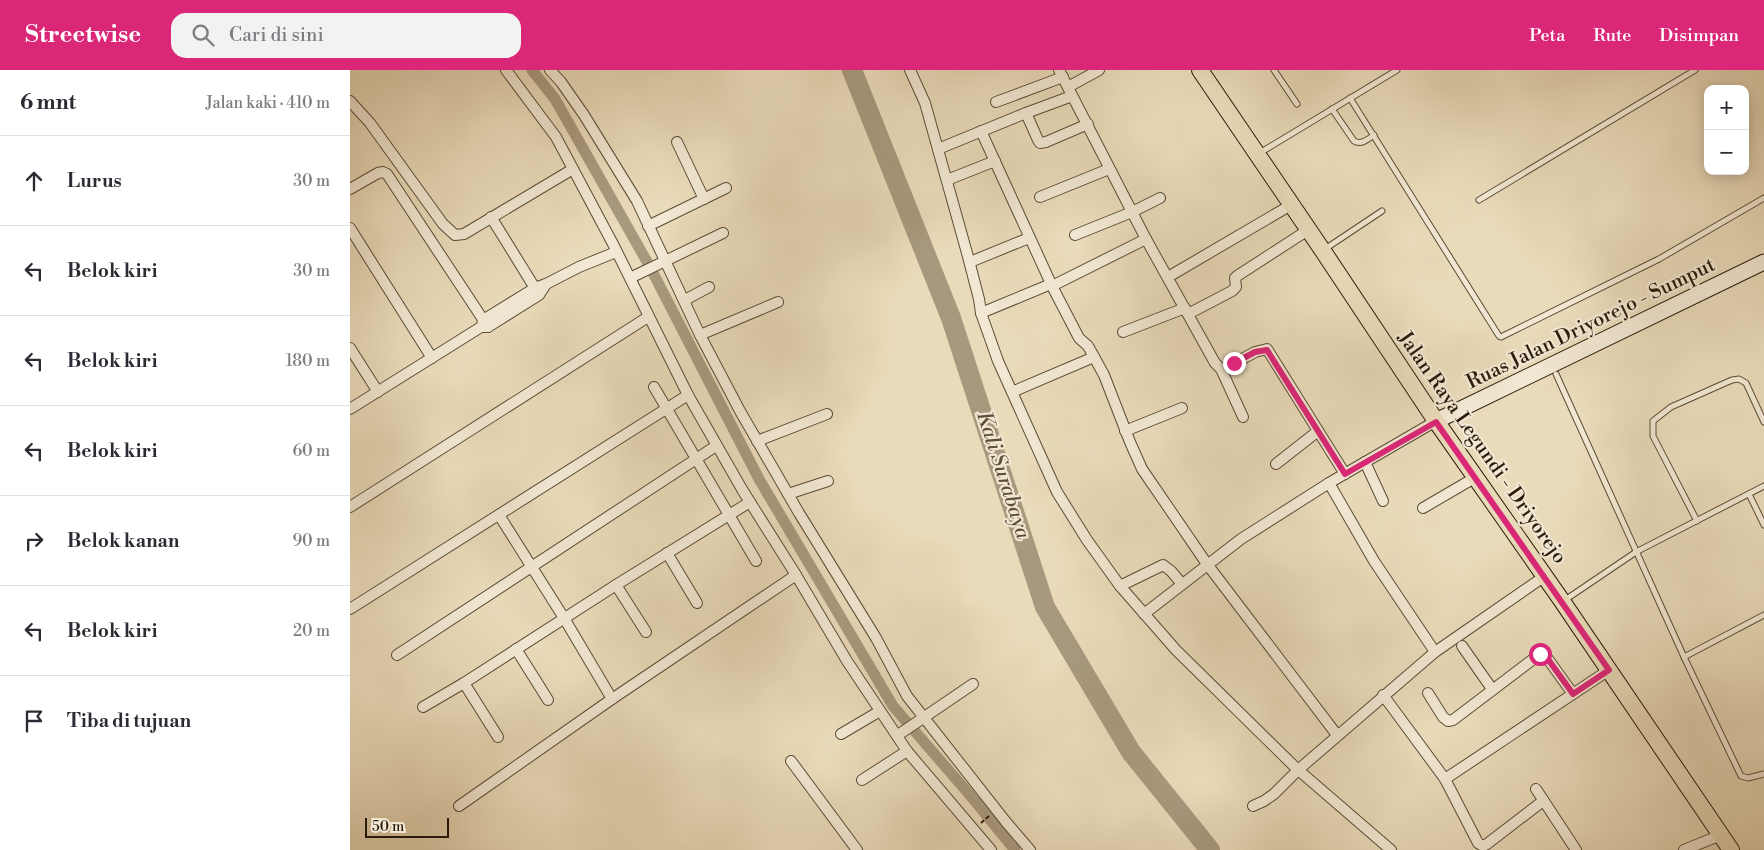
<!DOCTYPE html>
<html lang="id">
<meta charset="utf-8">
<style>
:root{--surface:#fff;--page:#f2f2f3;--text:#2b2b33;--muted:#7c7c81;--line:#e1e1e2;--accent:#db2777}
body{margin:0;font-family:"Libre Bodoni",serif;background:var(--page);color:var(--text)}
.controls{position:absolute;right:15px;top:15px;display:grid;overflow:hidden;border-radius:10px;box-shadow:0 2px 12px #0003}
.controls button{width:45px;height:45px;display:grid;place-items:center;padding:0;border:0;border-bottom:1px solid var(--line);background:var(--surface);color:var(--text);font:25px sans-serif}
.scale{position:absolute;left:15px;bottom:12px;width:84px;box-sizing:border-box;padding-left:5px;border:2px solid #2b1c0b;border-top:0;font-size:14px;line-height:18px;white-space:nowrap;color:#2b1c0b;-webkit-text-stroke:4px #f1e7d2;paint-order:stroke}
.stop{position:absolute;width:15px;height:15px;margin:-11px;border:4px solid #db2777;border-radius:50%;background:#fff}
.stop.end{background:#db2777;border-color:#fff;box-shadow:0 1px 5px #0008}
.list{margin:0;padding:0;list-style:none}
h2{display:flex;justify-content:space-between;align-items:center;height:65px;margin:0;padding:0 20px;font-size:21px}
h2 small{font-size:16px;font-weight:400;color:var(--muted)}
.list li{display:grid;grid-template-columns:32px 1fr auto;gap:15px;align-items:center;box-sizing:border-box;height:90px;padding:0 20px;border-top:1px solid var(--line)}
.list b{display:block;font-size:19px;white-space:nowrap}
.list em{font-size:16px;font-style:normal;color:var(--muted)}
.icon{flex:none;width:28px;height:28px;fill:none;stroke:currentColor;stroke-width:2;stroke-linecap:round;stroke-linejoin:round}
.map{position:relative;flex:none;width:1414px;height:780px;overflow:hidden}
header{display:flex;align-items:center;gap:30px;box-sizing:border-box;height:70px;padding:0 25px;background:var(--accent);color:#fff}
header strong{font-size:24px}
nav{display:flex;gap:28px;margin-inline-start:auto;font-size:18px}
.search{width:350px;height:45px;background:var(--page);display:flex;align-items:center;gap:12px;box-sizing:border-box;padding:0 18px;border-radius:15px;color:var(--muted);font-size:19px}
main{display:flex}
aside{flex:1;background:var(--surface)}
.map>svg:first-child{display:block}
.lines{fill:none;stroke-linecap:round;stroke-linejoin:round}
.canal{stroke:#a8997e;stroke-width:11}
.river{stroke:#a8997e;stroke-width:20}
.service-casing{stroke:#5a4c36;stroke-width:7}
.minor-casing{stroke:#5a4c36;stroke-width:12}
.secondary-casing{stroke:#2b1c0b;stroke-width:17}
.primary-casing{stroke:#2b1c0b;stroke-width:18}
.path{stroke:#2b1c0b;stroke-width:2;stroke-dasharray:4 2.5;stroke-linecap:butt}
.service{stroke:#f1e7d2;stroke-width:5}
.minor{stroke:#f1e7d2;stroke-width:10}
.secondary{stroke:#f1e7d2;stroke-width:15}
.primary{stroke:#e9dab9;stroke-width:16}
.route{stroke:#db2777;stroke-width:6}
.labels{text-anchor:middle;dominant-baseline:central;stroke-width:4.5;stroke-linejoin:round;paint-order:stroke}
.street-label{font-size:20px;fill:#2b1c0b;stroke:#f1e7d2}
.water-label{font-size:21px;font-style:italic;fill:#5d4e39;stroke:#f1e7d2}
</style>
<header>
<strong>Streetwise</strong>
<div class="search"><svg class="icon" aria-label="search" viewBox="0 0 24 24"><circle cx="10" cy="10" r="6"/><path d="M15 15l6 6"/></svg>Cari di sini</div>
<nav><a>Peta</a><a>Rute</a><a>Disimpan</a></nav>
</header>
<main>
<aside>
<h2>6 mnt<small>Jalan kaki · 410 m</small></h2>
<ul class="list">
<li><svg class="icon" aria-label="ahead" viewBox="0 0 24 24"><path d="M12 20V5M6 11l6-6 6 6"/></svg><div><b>Lurus</b></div><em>30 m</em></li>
<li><svg class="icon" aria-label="left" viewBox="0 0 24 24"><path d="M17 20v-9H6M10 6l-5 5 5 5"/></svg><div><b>Belok kiri</b></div><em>30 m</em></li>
<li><svg class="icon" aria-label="left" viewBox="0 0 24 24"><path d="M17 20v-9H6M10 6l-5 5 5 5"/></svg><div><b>Belok kiri</b></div><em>180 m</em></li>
<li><svg class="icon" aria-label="left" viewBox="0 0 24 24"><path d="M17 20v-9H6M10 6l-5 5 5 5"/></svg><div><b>Belok kiri</b></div><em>60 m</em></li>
<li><svg class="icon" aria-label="right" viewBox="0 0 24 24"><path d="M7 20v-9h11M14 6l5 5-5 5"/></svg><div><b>Belok kanan</b></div><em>90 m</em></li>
<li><svg class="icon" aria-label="left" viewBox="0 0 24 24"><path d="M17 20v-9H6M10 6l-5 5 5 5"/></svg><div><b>Belok kiri</b></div><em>20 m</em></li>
<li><svg class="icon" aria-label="arrive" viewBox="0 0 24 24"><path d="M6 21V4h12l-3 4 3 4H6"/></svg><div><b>Tiba di tujuan</b></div></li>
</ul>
</aside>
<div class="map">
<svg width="1414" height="780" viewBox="0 0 1414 780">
<rect width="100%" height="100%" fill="#e9dab9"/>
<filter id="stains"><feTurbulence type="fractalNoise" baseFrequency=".004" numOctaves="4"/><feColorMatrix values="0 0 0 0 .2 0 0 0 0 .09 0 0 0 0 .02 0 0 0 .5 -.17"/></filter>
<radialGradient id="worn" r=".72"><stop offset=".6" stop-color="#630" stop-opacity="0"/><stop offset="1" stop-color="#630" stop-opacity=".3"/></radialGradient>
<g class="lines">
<polyline class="canal" points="182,0 205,29 300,197 409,409 543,636 619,724 665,780"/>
<polyline class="river" points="502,0 601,248 695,537 781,682 860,780"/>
<g class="service-casing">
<g id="service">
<polyline points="924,0 947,34"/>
<polyline points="1000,28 1149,266 1151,267 1309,189 1414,128"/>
<path d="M982,39L1004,71C1011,75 1017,70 1024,65"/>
<polyline points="908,84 1047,0"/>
<polyline points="1129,130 1345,0"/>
<polyline points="975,179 1032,141"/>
<polyline points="1206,304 1334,587 1391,706 1398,708 1414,704"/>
<polyline points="1399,424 1414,455"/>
<polyline points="1347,451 1303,366 1303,351 1321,337 1382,310 1389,309 1396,313 1414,352"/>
<polyline points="1215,530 1286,482 1414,416"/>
<polyline points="1334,587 1414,545"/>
</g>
</g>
<g class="minor-casing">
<g id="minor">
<polyline points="156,0 206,67 263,174 338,325 393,421 446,505 497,591 557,681 641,780"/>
<polyline points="200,0 211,12 234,45 287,131 350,265 390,341 449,443 526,568 557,626 656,752 680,780"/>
<polyline points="560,0 575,33 617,183 629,229 631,243 648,291 707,422 737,470 770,516 826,580 946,698 1041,780"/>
<polyline points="709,0 796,169 865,293 870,298 874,299 905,282 917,279 995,404"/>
<polyline points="718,17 749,0"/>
<polyline points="722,26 676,43 688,70 690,73 696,72 738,54"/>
<polyline points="0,31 20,53 93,154 105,165 114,164 223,99"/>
<polyline points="646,32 713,7"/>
<polyline points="631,61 702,216 729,268 738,276 754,305 780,372 792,399 857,494 987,665"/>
<polyline points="327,72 354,129"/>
<polyline points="588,79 676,43"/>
<polyline points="597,110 645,91"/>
<polyline points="0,119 28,103 33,102 37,104 138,257"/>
<polyline points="690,127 759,99"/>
<polyline points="141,147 188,223"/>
<polyline points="298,156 376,118"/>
<polyline points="0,158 82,288"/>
<polyline points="725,165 782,142 810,128"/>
<polyline points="620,192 679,168"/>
<polyline points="818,207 941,135"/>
<polyline points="280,208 373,163"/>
<polyline points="702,216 796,169"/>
<polyline points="335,230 359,217"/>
<polyline points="631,243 701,214"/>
<polyline points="838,244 882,221 886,217 885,208 887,206 958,160"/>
<polyline points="132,256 133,250 185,218 196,214 229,197 266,182"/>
<polyline points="773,262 835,238"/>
<polyline points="350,265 428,232"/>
<polyline points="0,278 28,322"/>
<polyline points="871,299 893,347"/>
<polyline points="304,317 406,491"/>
<polyline points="662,322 744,287"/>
<polyline points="0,339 131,257 138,257 189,225 196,214"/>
<polyline points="775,361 832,338"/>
<polyline points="407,371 477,344"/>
<polyline points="1015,392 1033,431"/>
<polyline points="926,394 968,361"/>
<polyline points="979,413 1024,491 1085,582"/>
<polyline points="438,424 478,411"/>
<polyline points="0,437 298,247"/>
<polyline points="1073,438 1126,407"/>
<polyline points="149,445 214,548 262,629"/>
<polyline points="317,483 347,533"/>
<polyline points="266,515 296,562"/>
<polyline points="770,516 813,495 821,501 832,514"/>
<polyline points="0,539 338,325"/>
<polyline points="794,544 891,469 979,413 1086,351"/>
<polyline points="1112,576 1142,619"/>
<polyline points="166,579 198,630"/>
<polyline points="47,585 366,376"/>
<polyline points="114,613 148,667"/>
<polyline points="1078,623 1093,647 1098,651 1103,650 1190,584 1195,585 1223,624"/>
<polyline points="1033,625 1095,709 1128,773 1133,776 1137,774 1193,731"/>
<polyline points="73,637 114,613 266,515 400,432"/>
<polyline points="491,664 530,641"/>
<polyline points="548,665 623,614"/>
<polyline points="441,691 507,780"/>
<polyline points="1095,709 1259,600"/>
<polyline points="512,710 557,681"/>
<polyline points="1186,719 1226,780"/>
<polyline points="109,736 262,629 446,505"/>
<polyline points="903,736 914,731 924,724 948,700 1085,582 1195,506"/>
<polyline points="1334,780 1371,765"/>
</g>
</g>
<g class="secondary-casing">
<polyline id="secondary" points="1086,351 1414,192"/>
</g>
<g class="primary-casing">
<polyline id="primary" points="850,0 973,181 1086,351 1212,531 1381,780"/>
</g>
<polyline class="path" points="631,753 639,746"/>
<use href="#service" class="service"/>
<use href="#minor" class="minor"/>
<use href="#secondary" class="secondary"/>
<use href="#primary" class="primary"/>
</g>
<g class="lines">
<polyline class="route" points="884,293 905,282 917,280 995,404 1086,352 1259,600 1223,624 1195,585 1190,584"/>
</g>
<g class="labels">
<g class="street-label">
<text transform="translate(1241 254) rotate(-26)">Ruas Jalan Driyorejo - Sumput</text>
<text transform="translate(1132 378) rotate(55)">Jalan Raya Legundi - Driyorejo</text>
</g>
<g class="water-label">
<text transform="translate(653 405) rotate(72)">Kali Surabaya</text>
</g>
</g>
<rect width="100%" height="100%" filter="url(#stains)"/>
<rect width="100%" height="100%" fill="url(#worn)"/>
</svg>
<div class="controls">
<button>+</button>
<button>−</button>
</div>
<div class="scale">50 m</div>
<div class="stop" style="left:1190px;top:584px"></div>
<div class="stop end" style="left:884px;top:293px"></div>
</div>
</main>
